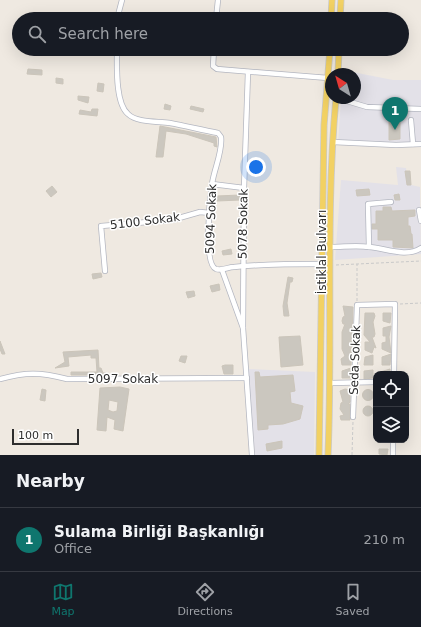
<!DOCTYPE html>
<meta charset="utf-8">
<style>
:root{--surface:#171b24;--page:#242831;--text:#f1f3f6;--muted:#9ea1a6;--line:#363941;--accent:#0f766e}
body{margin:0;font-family:"DejaVu Sans",sans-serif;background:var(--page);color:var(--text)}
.controls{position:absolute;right:12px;bottom:12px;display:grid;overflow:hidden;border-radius:8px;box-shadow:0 4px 16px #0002}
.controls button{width:36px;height:36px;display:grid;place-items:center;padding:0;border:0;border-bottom:1px solid var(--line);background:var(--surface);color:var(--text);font:20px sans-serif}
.compass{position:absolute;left:325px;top:68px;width:36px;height:36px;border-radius:50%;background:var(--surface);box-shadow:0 4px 16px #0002;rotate:323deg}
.scale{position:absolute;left:12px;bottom:10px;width:67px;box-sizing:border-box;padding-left:4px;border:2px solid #2e2e2e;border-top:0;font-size:11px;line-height:14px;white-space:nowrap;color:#2e2e2e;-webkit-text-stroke:3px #fff;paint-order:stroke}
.you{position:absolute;left:256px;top:167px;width:14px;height:14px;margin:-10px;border:3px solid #fff;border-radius:50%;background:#1a73e8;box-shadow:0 0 0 6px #1a73e833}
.badge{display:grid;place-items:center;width:26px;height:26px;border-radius:50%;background:var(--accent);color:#fff;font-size:13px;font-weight:700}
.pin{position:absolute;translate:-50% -33px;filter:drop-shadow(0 1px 2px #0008)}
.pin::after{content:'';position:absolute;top:21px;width:14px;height:12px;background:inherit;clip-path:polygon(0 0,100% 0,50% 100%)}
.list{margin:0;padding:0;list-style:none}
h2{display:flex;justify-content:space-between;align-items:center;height:52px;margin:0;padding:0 16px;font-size:17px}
h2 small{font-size:13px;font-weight:400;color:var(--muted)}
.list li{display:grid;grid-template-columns:26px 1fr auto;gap:12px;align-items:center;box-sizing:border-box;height:64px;padding:0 16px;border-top:1px solid var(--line)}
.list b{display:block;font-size:15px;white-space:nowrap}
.list p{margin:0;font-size:13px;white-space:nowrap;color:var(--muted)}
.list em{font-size:13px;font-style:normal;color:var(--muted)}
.icon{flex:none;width:22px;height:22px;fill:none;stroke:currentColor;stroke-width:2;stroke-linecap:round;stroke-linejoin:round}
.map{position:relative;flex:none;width:421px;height:455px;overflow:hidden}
.search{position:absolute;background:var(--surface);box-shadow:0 4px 16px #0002;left:12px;right:12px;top:12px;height:44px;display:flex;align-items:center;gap:10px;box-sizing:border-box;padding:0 14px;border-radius:22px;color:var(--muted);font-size:15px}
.sheet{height:116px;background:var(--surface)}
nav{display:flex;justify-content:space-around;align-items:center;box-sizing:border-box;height:56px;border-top:1px solid var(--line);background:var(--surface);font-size:11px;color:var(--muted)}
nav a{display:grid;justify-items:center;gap:2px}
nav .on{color:var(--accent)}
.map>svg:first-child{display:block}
.industrial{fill:#e3e1e8}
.building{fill:#cbc7bf;stroke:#cbc5ba;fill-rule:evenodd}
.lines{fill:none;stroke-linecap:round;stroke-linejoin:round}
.minor-casing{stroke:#b4b7c1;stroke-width:6}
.major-casing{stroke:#c9c9c9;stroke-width:7}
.path{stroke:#c9c9c9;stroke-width:1;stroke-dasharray:3 2;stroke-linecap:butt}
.minor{stroke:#fff;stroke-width:4.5}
.major{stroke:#f2d163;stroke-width:5.5}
.labels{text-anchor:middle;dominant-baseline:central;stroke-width:3;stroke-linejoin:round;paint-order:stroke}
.street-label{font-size:12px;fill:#2e2e2e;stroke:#fff}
</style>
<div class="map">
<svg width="421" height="455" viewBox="0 0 421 455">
<rect width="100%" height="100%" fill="#efe9e1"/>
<g class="industrial">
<polygon points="342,70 393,80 421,80 421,146 338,144 341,98 355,98 355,74 342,74"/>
<polygon points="396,167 406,168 407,184 420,187 421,254 335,260 341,180 398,185"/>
<polygon points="248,369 315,372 314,455 255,455"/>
</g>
<g class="building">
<polygon points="63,49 72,49 70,55 63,54"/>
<polygon points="28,69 42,70 42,75 27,74"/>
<polygon points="56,78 63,79 63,84 56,83"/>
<polygon points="98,83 104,84 103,92 97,91"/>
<polygon points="78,96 89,97 88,103 78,100"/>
<polygon points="165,104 171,106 170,110 164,109"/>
<polygon points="191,106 204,109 203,112 190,109"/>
<polygon points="92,109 98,109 97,116 79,114 80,110 91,112"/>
<polygon points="389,120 400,120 400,139 389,140"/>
<polygon points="160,126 216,137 217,147 214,146 214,143 186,134 166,131 163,157 156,157"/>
<polygon points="405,171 410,171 411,185 407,185"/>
<polygon points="52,186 57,192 51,197 46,191"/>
<polygon points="369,189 370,195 357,196 356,190"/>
<polygon points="399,194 400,200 395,200 394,195"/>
<polygon points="240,195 240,200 217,201 217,196"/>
<polygon points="383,207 391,207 392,211 415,210 415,216 408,217 408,226 410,226 411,234 412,234 413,248 393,247 393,240 378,240 378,229 372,229 372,224 376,224 376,211 383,211"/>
<polygon points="231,249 232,254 223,255 222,251"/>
<polygon points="101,273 102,277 93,279 92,274"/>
<polygon points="288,277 293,278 292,282 290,282 287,303 289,316 284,316 283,306"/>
<polygon points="219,284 220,290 212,292 210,286"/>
<polygon points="194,291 195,296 188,298 186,292"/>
<polygon points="343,306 353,307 351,365 342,365 341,359 345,356 342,349 342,332 345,324 343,324 342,321 343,317 345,316"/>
<polygon points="365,313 374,313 375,316 373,322 375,334 374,337 372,337 376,348 374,347 372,353 365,350 365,342 370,342 364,335"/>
<polygon points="383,313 391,313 390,323 383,321"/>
<polygon points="391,326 389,337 391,353 382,349 382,343 386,342 386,336 383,336 383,328"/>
<polygon points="300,336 303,365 281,367 279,337"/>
<polygon points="0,341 5,354 2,354 0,349"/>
<polygon points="98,350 99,368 101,368 103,373 106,373 106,375 71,375 71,372 97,372 96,358 91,358 91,355 68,357 69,366 55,368 65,362 63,352"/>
<polygon points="391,354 390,365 382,365 382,357"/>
<polygon points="373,355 373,365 364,365 365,357"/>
<polygon points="181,356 187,356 185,363 179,361"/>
<polygon points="225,365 233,365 233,374 224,374 222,366"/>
<polygon points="351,368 351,378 342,378 342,371"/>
<polygon points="390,369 390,374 377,374 377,373"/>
<polygon points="373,370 373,378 364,379 364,371"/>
<polygon points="255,372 259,372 260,377 293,375 295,391 290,392 291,403 303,406 300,419 283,424 268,425 268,429 258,430"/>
<path d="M120,387L129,389L123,431L114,429L115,420L107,417L106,431L97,430L100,388ZM109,400L118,402L117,411L113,412L108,410Z"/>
<polygon points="42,389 46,390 45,401 40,400"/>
<polygon points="345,389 350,390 350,402 348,404 350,404 350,420 341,420 340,416 344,415 340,409 341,403 343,402 340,391"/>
<circle cx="368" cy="395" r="5.5"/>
<circle cx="368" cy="411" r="5"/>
<polygon points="282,441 282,448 267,451 266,444"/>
<polygon points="379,449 388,449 387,455 379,454"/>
</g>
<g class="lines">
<g class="minor-casing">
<g id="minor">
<polyline points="117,19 122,0"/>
<polyline points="216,19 218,0"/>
<path d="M117,49C117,65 115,103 128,114C137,123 158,121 170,123C186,126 202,130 218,133L221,137C223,151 214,169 212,184C210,198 203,264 216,269C222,271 228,267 234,267C263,264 293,264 322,264"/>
<polyline points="214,49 213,66 217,69 328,78"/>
<polyline points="337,98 367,107 421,109"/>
<polyline points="411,120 413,144"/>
<polyline points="333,142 396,145 421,144"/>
<polyline points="212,184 244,188"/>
<polyline points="419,210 421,221"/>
<path d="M331,247C344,247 357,245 369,247C385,248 406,258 421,248"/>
<polyline points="369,247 368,204 391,202"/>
<polyline points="222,270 243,328 252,455"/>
<polyline points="105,271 101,226 172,220 200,212 210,213"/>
<polyline points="243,328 244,188 248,72"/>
<path d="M0,379C26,372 40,372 67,379L247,378"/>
<polyline points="331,383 376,382"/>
<polyline points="353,417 357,305 395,304 394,374"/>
<polyline points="393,455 393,440"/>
</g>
</g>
<g class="major-casing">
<g id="major">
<polyline points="331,19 332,0"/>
<polyline points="340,19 341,0"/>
<polyline points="338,74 339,49"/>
<polyline points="319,455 324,125 330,49"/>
<path d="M328,455C333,336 325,216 336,98"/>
</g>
</g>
<g class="path">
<polyline points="336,265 421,261"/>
<polyline points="357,301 357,264"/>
<polyline points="400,304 421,303"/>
<polyline points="352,455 353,421"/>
</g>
<use href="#minor" class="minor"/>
<use href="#major" class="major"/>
</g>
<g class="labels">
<g class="street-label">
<text transform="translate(211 219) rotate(-88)">5094 Sokak</text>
<text transform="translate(145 221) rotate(-7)">5100 Sokak</text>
<text transform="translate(243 224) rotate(-89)">5078 Sokak</text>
<text transform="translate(322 252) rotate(-90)">İstiklal Bulvarı</text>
<text transform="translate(355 360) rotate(-88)">Seda Sokak</text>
<text x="123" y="379">5097 Sokak</text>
</g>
</g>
</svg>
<div class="controls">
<button><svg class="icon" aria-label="locate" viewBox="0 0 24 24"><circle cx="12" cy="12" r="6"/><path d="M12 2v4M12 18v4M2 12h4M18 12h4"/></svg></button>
<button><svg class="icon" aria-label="layers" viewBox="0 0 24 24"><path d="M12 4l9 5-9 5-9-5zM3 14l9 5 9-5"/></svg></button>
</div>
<svg class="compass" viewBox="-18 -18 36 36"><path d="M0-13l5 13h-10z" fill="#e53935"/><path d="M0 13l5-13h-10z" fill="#9ea1a6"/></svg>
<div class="scale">100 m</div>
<div class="you"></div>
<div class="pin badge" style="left:395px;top:130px">1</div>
<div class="search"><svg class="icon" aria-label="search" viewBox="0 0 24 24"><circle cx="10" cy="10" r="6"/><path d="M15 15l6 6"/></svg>Search here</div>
</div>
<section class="sheet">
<h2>Nearby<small></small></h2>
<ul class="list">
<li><span class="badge">1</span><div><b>Sulama Birliği Başkanlığı</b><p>Office</p></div><em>210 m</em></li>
</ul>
</section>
<nav>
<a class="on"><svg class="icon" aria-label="map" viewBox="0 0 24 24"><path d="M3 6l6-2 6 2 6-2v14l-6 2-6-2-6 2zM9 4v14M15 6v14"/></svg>Map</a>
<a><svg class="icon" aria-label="directions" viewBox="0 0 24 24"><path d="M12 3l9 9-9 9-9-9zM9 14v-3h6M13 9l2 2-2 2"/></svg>Directions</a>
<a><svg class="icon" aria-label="saved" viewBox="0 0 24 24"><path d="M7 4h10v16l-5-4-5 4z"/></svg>Saved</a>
</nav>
